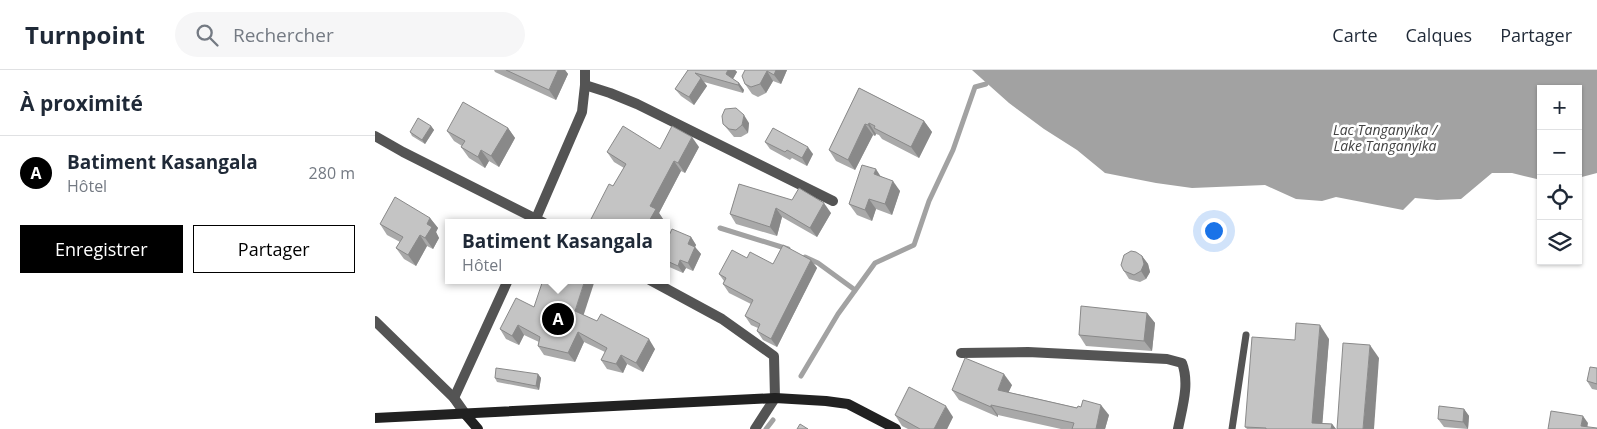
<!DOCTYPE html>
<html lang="fr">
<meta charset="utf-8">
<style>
:root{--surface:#fff;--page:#f6f6f7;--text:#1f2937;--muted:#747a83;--line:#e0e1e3;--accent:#000}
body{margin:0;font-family:"Open Sans",sans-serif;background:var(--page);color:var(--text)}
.controls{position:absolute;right:15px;top:15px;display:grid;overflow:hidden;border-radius:0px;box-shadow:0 1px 4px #0004}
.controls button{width:45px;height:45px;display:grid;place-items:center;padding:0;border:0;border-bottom:1px solid var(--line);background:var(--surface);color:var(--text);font:25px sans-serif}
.you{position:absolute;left:838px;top:160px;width:18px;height:18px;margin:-12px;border:4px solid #fff;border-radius:50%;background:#1a73e8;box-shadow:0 0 0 8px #1a73e833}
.badge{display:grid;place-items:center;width:32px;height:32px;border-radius:50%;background:var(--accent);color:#fff;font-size:16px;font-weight:700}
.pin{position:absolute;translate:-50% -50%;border:2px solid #fff;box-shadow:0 1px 5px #0006}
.popup{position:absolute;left:70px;top:149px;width:225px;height:65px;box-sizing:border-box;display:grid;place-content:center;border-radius:0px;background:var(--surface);filter:drop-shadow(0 1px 4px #0005);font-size:16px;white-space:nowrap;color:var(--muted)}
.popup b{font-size:19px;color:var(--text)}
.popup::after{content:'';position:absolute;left:50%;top:100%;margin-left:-10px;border:10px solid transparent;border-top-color:var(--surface)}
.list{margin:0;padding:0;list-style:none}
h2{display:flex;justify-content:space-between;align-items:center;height:65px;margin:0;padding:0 20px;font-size:21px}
h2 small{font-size:16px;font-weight:400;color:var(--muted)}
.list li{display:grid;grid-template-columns:32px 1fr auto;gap:15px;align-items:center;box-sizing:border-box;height:75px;padding:0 20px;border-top:1px solid var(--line)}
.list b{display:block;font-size:19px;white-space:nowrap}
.list p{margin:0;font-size:16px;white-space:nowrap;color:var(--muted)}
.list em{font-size:16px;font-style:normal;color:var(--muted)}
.actions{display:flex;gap:10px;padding:15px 20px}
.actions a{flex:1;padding:11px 0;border:1px solid var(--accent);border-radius:0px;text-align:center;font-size:18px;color:var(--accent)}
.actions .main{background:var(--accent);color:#fff}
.icon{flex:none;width:28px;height:28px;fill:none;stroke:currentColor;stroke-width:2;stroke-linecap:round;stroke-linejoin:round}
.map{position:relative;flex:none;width:1222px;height:359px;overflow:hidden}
header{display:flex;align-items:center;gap:30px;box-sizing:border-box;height:70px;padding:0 25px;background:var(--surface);border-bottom:1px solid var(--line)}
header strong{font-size:24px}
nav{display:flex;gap:28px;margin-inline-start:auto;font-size:18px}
.search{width:350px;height:45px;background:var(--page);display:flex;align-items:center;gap:12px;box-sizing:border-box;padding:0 18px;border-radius:28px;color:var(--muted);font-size:19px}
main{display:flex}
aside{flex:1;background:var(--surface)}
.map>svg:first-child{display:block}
.water{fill:#a2a2a2}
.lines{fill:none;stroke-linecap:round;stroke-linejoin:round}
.stream{stroke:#a2a2a2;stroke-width:5}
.lane{stroke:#545454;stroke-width:7}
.street{stroke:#545454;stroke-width:10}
.secondary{stroke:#212121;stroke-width:10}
.wall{fill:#a9a9a9}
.shaded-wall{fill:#898989}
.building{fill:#c4c4c4;stroke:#898989}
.labels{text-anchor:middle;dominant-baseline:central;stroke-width:5;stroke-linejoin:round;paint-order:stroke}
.water-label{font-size:14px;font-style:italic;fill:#434343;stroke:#fff}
</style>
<header>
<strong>Turnpoint</strong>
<div class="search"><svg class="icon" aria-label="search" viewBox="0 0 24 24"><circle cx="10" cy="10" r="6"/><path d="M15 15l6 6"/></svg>Rechercher</div>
<nav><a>Carte</a><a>Calques</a><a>Partager</a></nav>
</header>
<main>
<aside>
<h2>À proximité<small></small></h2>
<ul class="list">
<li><span class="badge">A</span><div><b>Batiment Kasangala</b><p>Hôtel</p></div><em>280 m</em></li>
</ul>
<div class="actions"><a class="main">Enregistrer</a><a>Partager</a></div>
</aside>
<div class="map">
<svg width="1222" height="359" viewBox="0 0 1222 359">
<rect width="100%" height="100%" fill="#fff"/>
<polygon class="water" points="597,0 1222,0 1222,103 1203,108 1203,19 1166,19 1166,110 1137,103 1117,103 1086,129 1062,130 1040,128 1028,140 961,127 947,131 921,129 890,115 817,118 781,113 730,103 702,80 669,59 634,33"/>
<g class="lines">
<g class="stream">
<polyline points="345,158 413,179"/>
<polyline points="430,187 443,193 480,220"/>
<polyline points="426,306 463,244 500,193 539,175 554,131 578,80 600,17 611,14"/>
<polyline points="391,359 398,350"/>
</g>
<polyline class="lane" points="857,359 871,265"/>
<g class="street">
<polyline points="210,15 235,23 262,34 458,131"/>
<polyline points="0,66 28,82 169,153"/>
<polyline points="159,153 207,42 210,15 210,0"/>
<polyline points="275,210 347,249 399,286 400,328 380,359"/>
<polyline points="0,251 79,328 91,345"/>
<path d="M586,283L653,282L792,289L807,293C815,314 807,338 803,359"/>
<polyline points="79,328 133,210"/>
</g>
<g class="secondary">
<polyline points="91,345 103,359"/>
<polyline points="0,348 400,328 451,331 473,334 521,359"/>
</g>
</g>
<g class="wall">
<polygon points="119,0 190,0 193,4 181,30 120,2"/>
<polygon points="313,0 360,0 362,2 358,9 364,13 369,20 368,23 329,12 332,16 319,35 306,26 300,19"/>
<polygon points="370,0 412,0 406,14 398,11 391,23 383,27 377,24 370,14"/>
<polygon points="484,18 549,51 557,62 544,88 507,69 504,65 501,64 500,66 498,65 480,100 461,91 454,80"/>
<polygon points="374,53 373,63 366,67 359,67 354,61 348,54"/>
<polygon points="56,56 59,60 50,74 37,66 35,62"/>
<polygon points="133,58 140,68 124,97 114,91 110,98 94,88 86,77 87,76 79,71 72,61"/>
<polygon points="390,72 438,84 432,96 417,88 415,90 395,79"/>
<polygon points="324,77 310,103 306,101 284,143 288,149 285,153 214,153 238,116 249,98 239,92 232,82"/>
<polygon points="506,106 525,121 517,145 501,139 497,151 482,145 474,134"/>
<polygon points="364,114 456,143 442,167 407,147 402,166 361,154 355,144"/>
<polygon points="55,148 63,158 61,162 64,168 58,179 52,176 41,196 29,189 21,178 25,172 12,165 5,154"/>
<polygon points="316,167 321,175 320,177 326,184 318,201 311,198 308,203 292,196 292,170"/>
<polygon points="767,186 773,194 775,202 771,209 765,212 754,209 749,201"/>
<polygon points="372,188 398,194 436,190 442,198 402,277 388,270 382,261 383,258 376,255 370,246 376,234 354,223 348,214 349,211 344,204"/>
<polygon points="159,237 208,245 280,279 268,302 252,294 248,303 232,299 226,290 230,282 209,272 200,292 169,285 163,276 164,272 149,265 144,275 131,269 125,259"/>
<polygon points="772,243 780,253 777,281 711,276 704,265"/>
<polygon points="954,269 947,353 957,354 961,359 872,359 870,357 920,270"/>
<polygon points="1222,298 1222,320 1217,319 1212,311"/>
<polygon points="163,304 166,308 164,320 122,312 120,308"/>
<polygon points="637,315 633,322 734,345 730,359 686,359 623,345 623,347 584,330 577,320"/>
<polygon points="1089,339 1094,346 1093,359 1069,357 1063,349"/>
<polygon points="520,345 578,347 572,359 533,359 527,356"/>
</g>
<g class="shaded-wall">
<polygon points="183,0 190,0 193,4 181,30 174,20"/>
<polygon points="353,0 360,0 362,2 356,12 351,4"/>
<polygon points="401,0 412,0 406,14 399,5"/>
<polygon points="392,1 398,11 391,23 385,14"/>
<polygon points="326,8 332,16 319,35 314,27"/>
<polygon points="364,13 369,20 368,23 363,15"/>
<polygon points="369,45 374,53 373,63 367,55"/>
<polygon points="549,51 557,62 544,88 536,77"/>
<polygon points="494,53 501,64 500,66 493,55"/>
<polygon points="490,54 498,65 480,100 473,90"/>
<polygon points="56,56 59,60 50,74 47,70"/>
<polygon points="133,58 140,68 124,97 116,86"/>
<polygon points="317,67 324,77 310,103 303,93"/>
<polygon points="433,77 438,84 432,96 427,88"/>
<polygon points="106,80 114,91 110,98 103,87"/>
<polygon points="299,91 306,101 284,143 288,149 285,153 273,153 275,136"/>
<polygon points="501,99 508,110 499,104"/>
<polygon points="518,111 525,121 517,145 510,134"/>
<polygon points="494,129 501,139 497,151 490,140"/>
<polygon points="449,133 456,143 442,167 435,158"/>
<polygon points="401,138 407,147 402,166 395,157"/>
<polygon points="55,148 63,158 61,162 64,168 58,179 50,168 52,154"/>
<polygon points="45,165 52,176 41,196 33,185"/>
<polygon points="316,167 321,175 318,181 313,174"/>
<polygon points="320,177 326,184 318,201 313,193"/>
<polygon points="767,186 773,194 775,202 771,209 766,201"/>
<polygon points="305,190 311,198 308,203 303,196"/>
<polygon points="436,190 442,198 402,277 396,269"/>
<polygon points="210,210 220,210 207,250 200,241"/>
<polygon points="772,243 780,253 777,281 769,271"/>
<polygon points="143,255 149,265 144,275 137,266"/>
<polygon points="945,255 954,269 947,359 937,353"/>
<polygon points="203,262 209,272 200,292 193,283"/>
<polygon points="274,269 280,279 268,302 261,293"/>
<polygon points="995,275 1004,288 999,359 988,359"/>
<polygon points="246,285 252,294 248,303 241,294"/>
<polygon points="163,304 166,308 164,320 161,316"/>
<polygon points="629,304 637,315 630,330 623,320"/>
<polygon points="616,335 623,345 623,347 616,337"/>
<polygon points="726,335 734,345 730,359 721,359"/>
<polygon points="571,336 578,347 572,359 559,359"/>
<polygon points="1089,339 1094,346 1093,359 1088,352"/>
<polygon points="1208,346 1213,353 1212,359 1206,356"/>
<polygon points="957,354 961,359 956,359"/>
</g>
<g class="building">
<polygon points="131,0 183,0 174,20"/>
<polygon points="313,0 353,0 351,4 364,13 363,15 320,3 326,8 314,27 300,19"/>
<polygon points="370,0 401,0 399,5 392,1 385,14 376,17 370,14 367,6"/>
<polygon points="484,18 549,51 536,77 499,58 500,56 494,53 493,55 490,54 473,90 454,80"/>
<polygon points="88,32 133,58 116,86 106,80 103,87 86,77 90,71 72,61"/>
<polygon points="361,38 369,45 367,55 361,60 354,59 348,54 347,46 350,39"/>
<polygon points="43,48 56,56 47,70 35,62"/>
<polygon points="248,56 285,79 297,56 317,67 303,93 299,91 275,136 281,139 273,153 214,153 234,114 238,116 251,94 232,82"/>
<polygon points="398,58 433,77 427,88 412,80 410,82 390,72"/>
<polygon points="487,95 501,99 499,104 518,111 510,134 494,129 490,140 474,134"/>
<polygon points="364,114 417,130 424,118 449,133 435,158 401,138 395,157 355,144"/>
<polygon points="20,127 55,148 52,154 57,157 50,168 45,165 33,185 21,178 28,167 5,154"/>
<polygon points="297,159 316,167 313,174 320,177 313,193 305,190 303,196 292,191 292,170"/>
<polygon points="408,175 436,190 396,269 382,261 385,254 370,246 378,230 348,214 351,208 344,204 357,180 372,188 375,182 398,194"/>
<polygon points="756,181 761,182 767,186 769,194 766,201 759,205 749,201 746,195 749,185"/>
<polygon points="168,210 210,210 200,241 222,251 226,244 274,269 261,293 246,285 241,294 226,290 232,278 203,262 193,283 163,276 165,267 143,255 137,266 125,259 141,228 159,237"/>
<polygon points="706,236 772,243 769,271 704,265"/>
<polygon points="921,253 945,255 937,353 957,354 956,359 891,359 891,358 870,357 877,267 920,270"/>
<polygon points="968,273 995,275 988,359 962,359"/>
<polygon points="590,288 629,304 623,320 702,338 703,336 706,337 708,330 726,335 721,359 697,359 699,353 616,335 616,337 577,320"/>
<polygon points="1215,297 1222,298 1222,314 1212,311"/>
<polygon points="121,298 163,304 161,316 120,308"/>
<polygon points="534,317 571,336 559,359 545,359 520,345"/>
<polygon points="1064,336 1089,339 1088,352 1063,349"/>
<polygon points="1176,341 1208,346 1206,356 1222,358 1222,359 1173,359"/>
<polygon points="425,354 433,359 422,359"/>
</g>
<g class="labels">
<g class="water-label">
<text x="1010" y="59">Lac Tanganyika /<tspan x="1010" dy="16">Lake Tanganyika</tspan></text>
</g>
</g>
</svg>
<div class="controls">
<button>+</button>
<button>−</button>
<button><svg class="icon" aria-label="locate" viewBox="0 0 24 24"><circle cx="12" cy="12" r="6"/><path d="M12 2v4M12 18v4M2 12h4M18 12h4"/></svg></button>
<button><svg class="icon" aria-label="layers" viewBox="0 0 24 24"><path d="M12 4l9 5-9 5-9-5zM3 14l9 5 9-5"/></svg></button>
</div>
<div class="you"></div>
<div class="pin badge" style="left:183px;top:249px">A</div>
<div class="popup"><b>Batiment Kasangala</b>Hôtel</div>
</div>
</main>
